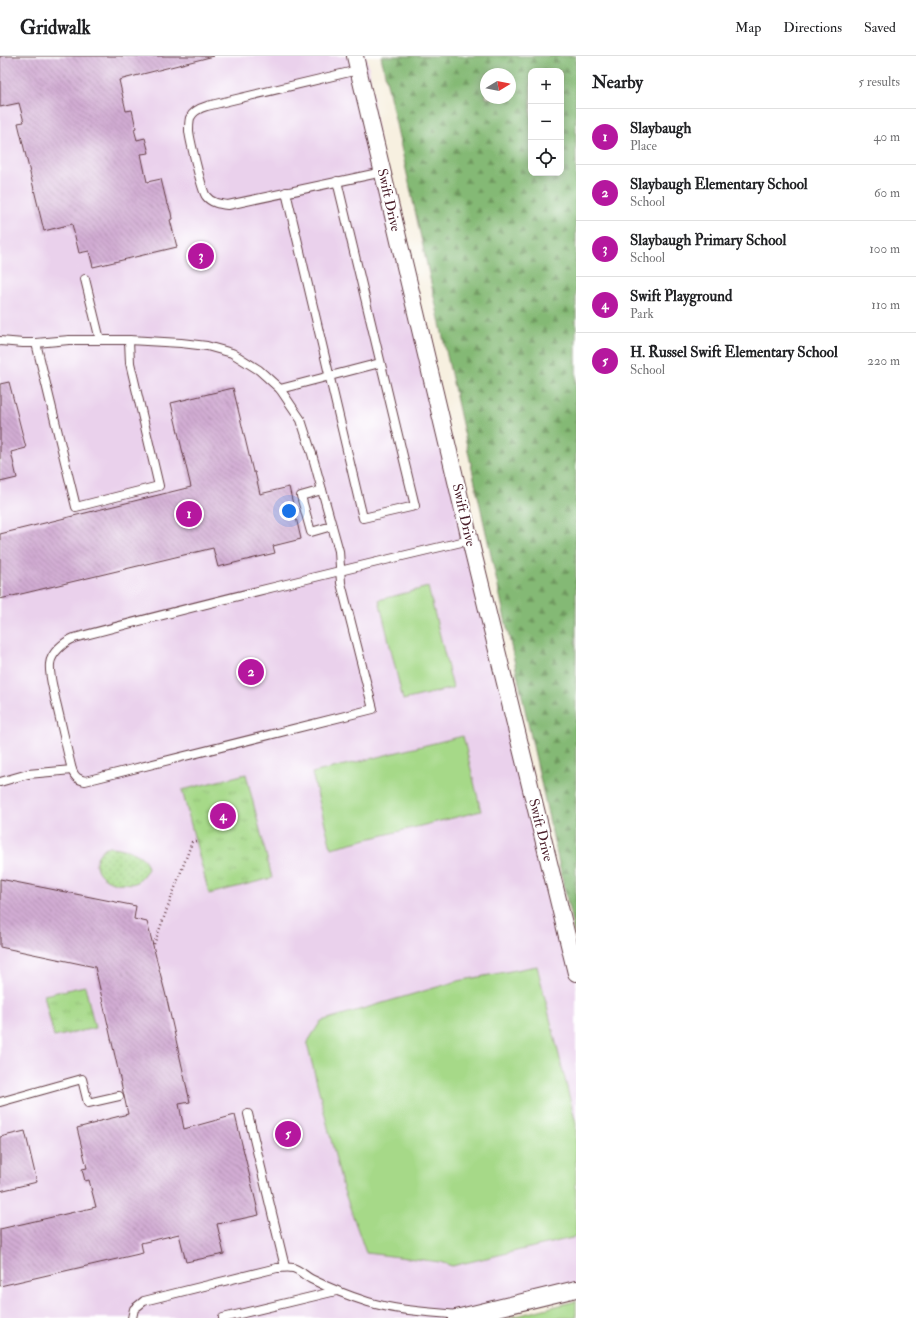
<!DOCTYPE html>
<meta charset="utf-8">
<style>
:root{--surface:#fff;--page:#f2f2f2;--text:#202124;--muted:#757577;--line:#e0e0e0;--accent:#b5179e}
body{margin:0;font-family:"IM FELL Double Pica",serif;background:var(--page);color:var(--text)}
.controls{position:absolute;right:12px;top:12px;display:grid;overflow:hidden;border-radius:8px;box-shadow:0 2px 10px #0003}
.controls button{width:36px;height:36px;display:grid;place-items:center;padding:0;border:0;border-bottom:1px solid var(--line);background:var(--surface);color:var(--text);font:20px sans-serif}
.compass{position:absolute;left:480px;top:12px;width:36px;height:36px;border-radius:50%;background:var(--surface);box-shadow:0 2px 10px #0003;rotate:80deg}
.you{position:absolute;left:289px;top:455px;width:14px;height:14px;margin:-10px;border:3px solid #fff;border-radius:50%;background:#1a73e8;box-shadow:0 0 0 6px #1a73e833}
.badge{display:grid;place-items:center;width:26px;height:26px;border-radius:50%;background:var(--accent);color:#fff;font-size:13px;font-weight:700}
.pin{position:absolute;translate:-50% -50%;border:2px solid #fff;box-shadow:0 1px 4px #0006}
.list{margin:0;padding:0;list-style:none}
h2{display:flex;justify-content:space-between;align-items:center;height:52px;margin:0;padding:0 16px;font-size:17px}
h2 small{font-size:13px;font-weight:400;color:var(--muted)}
.list li{display:grid;grid-template-columns:26px 1fr auto;gap:12px;align-items:center;box-sizing:border-box;height:56px;padding:0 16px;border-top:1px solid var(--line)}
.list b{display:block;font-size:15px;white-space:nowrap}
.list p{margin:0;font-size:13px;white-space:nowrap;color:var(--muted)}
.list em{font-size:13px;font-style:normal;color:var(--muted)}
.icon{flex:none;width:22px;height:22px;fill:none;stroke:currentColor;stroke-width:2;stroke-linecap:round;stroke-linejoin:round}
.map{position:relative;flex:none;width:576px;height:1262px;overflow:hidden}
header{display:flex;align-items:center;gap:24px;box-sizing:border-box;height:56px;padding:0 20px;background:var(--surface);border-bottom:1px solid var(--line)}
header strong{font-size:19px}
nav{display:flex;gap:22px;margin-inline-start:auto;font-size:14px}
main{display:flex}
aside{flex:1;background:var(--surface)}
.map>svg:first-child{display:block}
.built{fill:#ead1ec}
.grass{fill:#a6d988;stroke:#787c5a}
.forest{fill:url(#forest-firs);stroke:#676c50;fill-rule:evenodd}
.park{fill:url(#park-tufts);stroke:#787c5a}
.garden{fill:url(#garden-dots);stroke:#787c5a}
.building{fill:url(#building-back-hatch)}
.lines{fill:none;stroke-linecap:round;stroke-linejoin:round}
.lane-casing{stroke:#643e46;stroke-width:10}
.street-casing{stroke:#643e46;stroke-width:18}
.path{stroke:#643e46;stroke-width:2.5;stroke-dasharray:1 3;stroke-linecap:butt}
.lane{stroke:#fff;stroke-width:8}
.street{stroke:#fff;stroke-width:16}
.labels{text-anchor:middle;dominant-baseline:central;stroke-width:4;stroke-linejoin:round;paint-order:stroke}
.street-label{font-size:14px;fill:#4a1f2b;stroke:#fff}
</style>
<header>
<strong>Gridwalk</strong>
<nav><a>Map</a><a>Directions</a><a>Saved</a></nav>
</header>
<main>
<div class="map">
<svg width="576" height="1262" viewBox="0 0 576 1262">
<defs>
<pattern id="forest-firs" width="22" height="20" patternUnits="userSpaceOnUse"><rect width="22" height="20" fill="#84b974"/><path d="M5 1l3.5 6h-7zM16 11l3.5 6h-7z" fill="#6e965f"/></pattern>
<pattern id="park-tufts" width="24" height="20" patternUnits="userSpaceOnUse"><rect width="24" height="20" fill="#a6d988"/><path d="M3 7l-1-3M5 7V3M7 7l1-3M15 17l-1-3M17 17v-4M19 17l1-3" fill="none" stroke="#90ba76"/></pattern>
<pattern id="garden-dots" width="8" height="8" patternUnits="userSpaceOnUse"><rect width="8" height="8" fill="#a6d988"/><path d="M2 2h.1M6 6h.1" fill="none" stroke="#90ba76" stroke-width="1.8" stroke-linecap="round"/></pattern>
<pattern id="building-back-hatch" width="6" height="6" patternUnits="userSpaceOnUse"><rect width="6" height="6" fill="#d1acd3"/><path d="M-1 5l2 2M0 0l6 6M5-1l2 2" fill="none" stroke="#ac8bab"/></pattern>
</defs>
<rect width="100%" height="100%" fill="#fff"/>
<filter id="ink" filterUnits="userSpaceOnUse"><feTurbulence type="fractalNoise" baseFrequency=".025" numOctaves="2"/><feDisplacementMap in="SourceGraphic" scale="8" xChannelSelector="R" yChannelSelector="G"/><feConvolveMatrix kernelMatrix="1 2 1 2 8 2 1 2 1" color-interpolation-filters="sRGB"/></filter>
<filter id="wash" filterUnits="userSpaceOnUse"><feTurbulence type="fractalNoise" baseFrequency=".012" numOctaves="4" result="noise"/><feDisplacementMap in="SourceGraphic" scale="16" xChannelSelector="R" yChannelSelector="G"/><feGaussianBlur stdDeviation="0.9" result="paint"/><feColorMatrix in="noise" values="0 0 0 0 0 0 0 0 0 0 0 0 0 0 0 0 0 1.4 0 .05"/><feComposite in="paint" operator="in"/></filter>
<g filter="url(#wash)">
<rect width="100%" height="100%" fill="#f7f0e0"/>
<polygon class="built" points="0,0 366,0 369,12 383,116 576,917 576,1238 456,1262 0,1262"/>
<g class="grass">
<polygon points="428,531 453,632 403,644 379,544"/>
<polygon points="463,680 481,755 331,792 312,717"/>
<polygon points="537,910 576,1068 576,1181 452,1210 440,1206 366,1197 343,1132 307,987 321,965 458,925"/>
<polygon points="576,1245 576,1262 508,1262"/>
</g>
<path class="forest" d="M381,0H576V885ZM531,15H561V117H531ZM486,18H510V42H486Z"/>
<g class="park">
<polygon points="246,718 272,822 209,838 182,734"/>
<polygon points="85,930 95,972 54,981 44,939"/>
</g>
<path class="garden" d="M106,791C119,790 148,797 148,813C144,818 140,824 135,827C132,828 129,828 126,827C121,827 117,828 113,826C95,820 89,804 106,791Z"/>
<g id="blocks">
<g class="building">
<polygon points="0,0 214,0 119,24 126,55 132,54 136,72 134,73 137,84 145,82 149,97 141,98 147,126 161,123 167,148 168,148 171,157 172,163 170,164 177,191 93,211 89,195 79,197 72,168 44,175 18,67 24,66 19,47 0,51"/>
<polygon points="9,326 26,392 11,396 17,422 0,426 0,328"/>
<polygon points="233,332 253,416 255,416 260,438 289,431 301,483 273,490 275,497 218,511 213,492 0,543 0,478 191,431 171,347"/>
<polygon points="0,823 136,850 134,863 147,866 167,944 190,1046 179,1048 184,1073 235,1059 259,1159 217,1168 224,1198 186,1206 179,1178 141,1187 143,1197 0,1230 0,1173 96,1151 89,1124 85,1125 82,1113 87,1112 77,1072 96,1067 96,1066 128,1058 95,911 0,891"/>
<polygon points="25,1075 37,1126 0,1135 0,1081"/>
</g>
</g>
</g>
<g filter="url(#ink)">
<use href="#blocks" fill-opacity="0" stroke="#643e46" stroke-width="1"/>
<g class="lines">
<g class="lane-casing">
<g id="lane">
<path d="M358,14L207,50C200,52 193,55 190,62C189,66 189,71 189,75C190,84 202,135 206,140C211,147 220,148 228,149L383,116"/>
<polyline points="286,136 363,462 415,450 337,125"/>
<polyline points="85,223 100,284"/>
<polyline points="0,285 23,287 36,287 76,451 159,430 130,307 129,284"/>
<path d="M36,287L69,284H129L181,287L207,290L232,297L259,314L280,333L301,364L312,398L339,495L341,527L373,653L85,725C77,723 75,721 72,714C66,690 61,666 55,642C53,631 49,619 50,608C51,597 64,586 74,582C206,547 338,515 470,484"/>
<polyline points="280,333 380,307"/>
<polyline points="322,434 301,440 311,476 332,470"/>
<polyline points="0,726 28,718 72,714"/>
<polyline points="0,1046 82,1023 88,1047 119,1040"/>
<polyline points="248,1058 285,1211"/>
<path d="M132,1262L134,1253L144,1245L277,1212C282,1212 288,1211 293,1212C300,1214 305,1220 311,1223C329,1232 349,1240 368,1246C398,1255 429,1256 460,1259"/>
<polyline points="223,1262 336,1235"/>
</g>
</g>
<g class="street-casing">
<g id="street">
<polyline points="355,0 470,484 576,917"/>
<polyline points="456,1262 576,1233"/>
</g>
</g>
<polyline class="path" points="154,888 192,786 196,785"/>
<use href="#lane" class="lane"/>
<use href="#street" class="street"/>
</g>
</g>
<g class="labels">
<g class="street-label">
<text transform="translate(389 144) rotate(77)">Swift Drive</text>
<text transform="translate(464 459) rotate(77)">Swift Drive</text>
<text transform="translate(541 774) rotate(76)">Swift Drive</text>
</g>
</g>
</svg>
<div class="controls">
<button>+</button>
<button>−</button>
<button><svg class="icon" aria-label="locate" viewBox="0 0 24 24"><circle cx="12" cy="12" r="6"/><path d="M12 2v4M12 18v4M2 12h4M18 12h4"/></svg></button>
</div>
<svg class="compass" viewBox="-18 -18 36 36"><path d="M0-13l5 13h-10z" fill="#e53935"/><path d="M0 13l5-13h-10z" fill="#757577"/></svg>
<div class="you"></div>
<div class="pin badge" style="left:189px;top:458px">1</div>
<div class="pin badge" style="left:251px;top:616px">2</div>
<div class="pin badge" style="left:201px;top:200px">3</div>
<div class="pin badge" style="left:223px;top:760px">4</div>
<div class="pin badge" style="left:288px;top:1078px">5</div>
</div>
<aside>
<h2>Nearby<small>5 results</small></h2>
<ul class="list">
<li><span class="badge">1</span><div><b>Slaybaugh</b><p>Place</p></div><em>40 m</em></li>
<li><span class="badge">2</span><div><b>Slaybaugh Elementary School</b><p>School</p></div><em>60 m</em></li>
<li><span class="badge">3</span><div><b>Slaybaugh Primary School</b><p>School</p></div><em>100 m</em></li>
<li><span class="badge">4</span><div><b>Swift Playground</b><p>Park</p></div><em>110 m</em></li>
<li><span class="badge">5</span><div><b>H. Russel Swift Elementary School</b><p>School</p></div><em>220 m</em></li>
</ul>
</aside>
</main>
